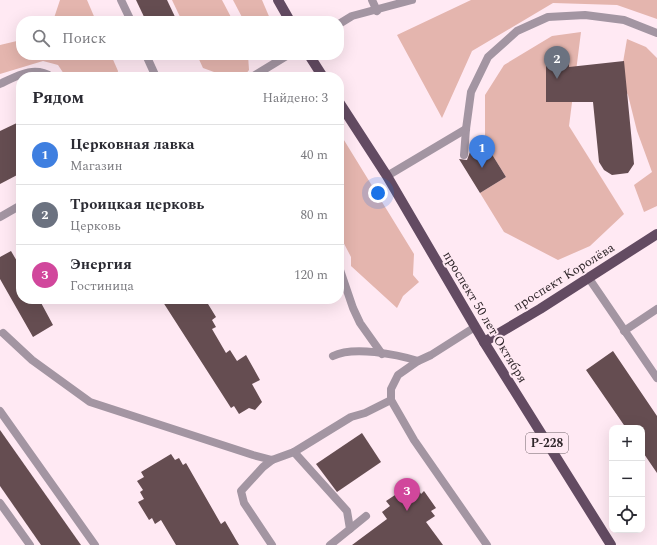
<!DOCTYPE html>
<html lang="ru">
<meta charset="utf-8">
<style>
:root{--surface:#fff;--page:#f2f2f3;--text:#2b2b33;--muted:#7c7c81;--line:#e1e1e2;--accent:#937219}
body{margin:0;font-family:Spectral,serif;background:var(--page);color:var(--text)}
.controls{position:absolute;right:12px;bottom:12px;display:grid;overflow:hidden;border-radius:8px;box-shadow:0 4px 16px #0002}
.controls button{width:36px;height:36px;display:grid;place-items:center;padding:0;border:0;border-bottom:1px solid var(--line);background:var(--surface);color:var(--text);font:20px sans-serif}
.you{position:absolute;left:378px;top:193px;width:14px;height:14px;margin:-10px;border:3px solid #fff;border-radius:50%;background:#1a73e8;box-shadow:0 0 0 6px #1a73e833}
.badge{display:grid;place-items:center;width:26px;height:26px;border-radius:50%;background:var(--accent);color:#fff;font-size:13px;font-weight:700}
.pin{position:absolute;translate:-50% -33px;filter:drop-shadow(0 1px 2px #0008)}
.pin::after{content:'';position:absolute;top:21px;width:14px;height:12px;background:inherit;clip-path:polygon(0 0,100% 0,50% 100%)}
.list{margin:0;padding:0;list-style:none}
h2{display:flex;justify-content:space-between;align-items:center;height:52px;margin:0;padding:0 16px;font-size:17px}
h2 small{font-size:13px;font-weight:400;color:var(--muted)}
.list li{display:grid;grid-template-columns:26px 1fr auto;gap:12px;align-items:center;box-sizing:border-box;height:60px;padding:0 16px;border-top:1px solid var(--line)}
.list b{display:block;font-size:15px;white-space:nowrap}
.list p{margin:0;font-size:13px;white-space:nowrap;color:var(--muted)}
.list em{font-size:13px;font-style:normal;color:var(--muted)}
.icon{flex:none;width:22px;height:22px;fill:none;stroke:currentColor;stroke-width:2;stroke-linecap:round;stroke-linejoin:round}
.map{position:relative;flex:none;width:657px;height:545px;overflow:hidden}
.search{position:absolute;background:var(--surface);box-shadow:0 4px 16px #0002;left:16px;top:16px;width:328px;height:44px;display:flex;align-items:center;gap:10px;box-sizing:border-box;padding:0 14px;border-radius:16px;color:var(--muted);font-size:15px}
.panel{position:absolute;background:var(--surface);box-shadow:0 4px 16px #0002;left:16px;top:72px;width:328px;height:232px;border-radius:16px}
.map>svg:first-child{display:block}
.forest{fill:#e4b5ae}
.building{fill:#654d51}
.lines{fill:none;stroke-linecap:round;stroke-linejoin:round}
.service{stroke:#a395a2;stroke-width:8}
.primary{stroke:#634b62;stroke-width:10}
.labels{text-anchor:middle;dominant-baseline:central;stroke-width:4;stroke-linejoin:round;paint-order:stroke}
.shield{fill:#ffe9f3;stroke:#6d6066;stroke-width:1}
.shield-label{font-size:12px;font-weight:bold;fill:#2e2529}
.street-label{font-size:13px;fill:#2e2529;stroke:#ffe9f3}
</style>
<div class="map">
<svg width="657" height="545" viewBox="0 0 657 545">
<rect width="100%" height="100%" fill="#ffe9f3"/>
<g class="forest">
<polygon points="60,0 87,0 96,21 53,21"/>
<polygon points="172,0 222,0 233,21 182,21"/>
<polygon points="233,0 262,0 271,21 244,21"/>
<polygon points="471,0 657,0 657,19 617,5 553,3 472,51 442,118 397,35"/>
<polygon points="581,32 569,126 624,214 590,246 558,260 504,232 480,193 506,177 485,143 485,95 504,65 552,36"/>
<polygon points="627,39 646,47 657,58 657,206 644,212 634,185 652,172 637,131 628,95 620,80"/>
<polygon points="21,40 21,55 111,55 118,71 117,77 66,77 58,65 43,61 0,74 0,45"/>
<path d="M197,55H248L249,70C243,80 228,77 217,77L214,72L203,68Z"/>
<polygon points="339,132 414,254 413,275 419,282 403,296 397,308 351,266 351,257 339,234"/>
</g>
<g class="building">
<polygon points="136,0 167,0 177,21 146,21"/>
<polygon points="546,56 569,56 569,67 624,61 634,164 628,173 612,175 604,170 599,162 593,102 546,102"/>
<polygon points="21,121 21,173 0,184 0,131"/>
<polygon points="485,143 506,177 480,193 459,159 467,160 470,152"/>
<polygon points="11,251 21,268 21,299 39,299 53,325 33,337 0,279 0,257"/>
<polygon points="161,299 205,299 216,317 212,320 216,327 212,329 226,353 230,350 237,361 246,355 260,380 252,384 262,402 255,410 249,408 239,414 234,406 231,408"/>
<polygon points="613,351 657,416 657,473 642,451 642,428 626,428 586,370"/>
<polygon points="0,430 81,545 41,545 0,486"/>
<polygon points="362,433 381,462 337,492 316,464"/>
<polygon points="171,454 175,460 179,458 183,465 186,463 221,524 225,521 239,545 176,545 161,520 155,524 152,518 149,520 138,502 144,499 140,492 143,490 137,481 144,477 141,472"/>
<polygon points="416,486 421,494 424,491 436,508 431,511 435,516 426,522 443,545 352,545 387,519 382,512 390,506 386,501 404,489 406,493"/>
</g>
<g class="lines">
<g class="service">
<polyline points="121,0 131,21"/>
<polyline points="372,0 377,11"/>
<polyline points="339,24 352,16 412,0"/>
<polyline points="146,55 156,77"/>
<polyline points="252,77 288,55"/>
<path d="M0,84C17,76 34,65 52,77"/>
<polyline points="464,155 466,129 471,92 488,57 517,31 548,17 585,15 624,20 657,33"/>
<polyline points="387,176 466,129"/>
<polyline points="0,217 21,205"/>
<polyline points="339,267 353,308 360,323 382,354"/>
<polyline points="588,277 657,378"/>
<polyline points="475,327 431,355 418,361 398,375 391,389 391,400 414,440 487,545"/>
<polyline points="624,331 657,309"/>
<polyline points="3,333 32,360 90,402 253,455 272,460 294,452"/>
<path d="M333,356C353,346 396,354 418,361"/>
<polyline points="0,411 95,545"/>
<polyline points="0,503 30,545"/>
<polyline points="350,529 366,516"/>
<polyline points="272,545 244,503 241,491 263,467 272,460"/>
<polyline points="330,545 350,529 347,511 294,452 351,417 365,413 391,400"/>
</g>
<g class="primary">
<polyline points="278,0 290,21"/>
<polyline points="309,55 323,77"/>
<polyline points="339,102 387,176 484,342 611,545"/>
<polyline points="484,342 540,309 657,234"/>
</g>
</g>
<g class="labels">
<rect class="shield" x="526" y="433" width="42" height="20" rx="3"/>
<g class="shield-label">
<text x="547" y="443">Р-228</text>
</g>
<g class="street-label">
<text transform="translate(564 277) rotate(-32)">проспект Королёва</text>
<text transform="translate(485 317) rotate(59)">проспект 50 лет Октября</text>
</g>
</g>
</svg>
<div class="controls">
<button>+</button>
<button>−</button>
<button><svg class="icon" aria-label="locate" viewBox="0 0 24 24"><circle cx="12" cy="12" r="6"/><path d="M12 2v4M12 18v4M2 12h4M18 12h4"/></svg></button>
</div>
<div class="you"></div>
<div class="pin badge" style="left:482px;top:168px;background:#3f7fe0">1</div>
<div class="pin badge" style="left:557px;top:79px;background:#6b7280">2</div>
<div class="pin badge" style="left:407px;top:511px;background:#d1479c">3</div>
<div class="search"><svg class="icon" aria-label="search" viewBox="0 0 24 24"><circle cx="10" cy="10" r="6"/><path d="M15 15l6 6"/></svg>Поиск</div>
<section class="panel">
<h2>Рядом<small>Найдено: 3</small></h2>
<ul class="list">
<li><span class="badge" style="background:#3f7fe0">1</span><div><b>Церковная лавка</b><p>Магазин</p></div><em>40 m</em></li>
<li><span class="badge" style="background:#6b7280">2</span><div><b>Троицкая церковь</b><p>Церковь</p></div><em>80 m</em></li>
<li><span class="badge" style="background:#d1479c">3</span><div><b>Энергия</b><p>Гостиница</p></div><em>120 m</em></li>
</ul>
</section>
</div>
